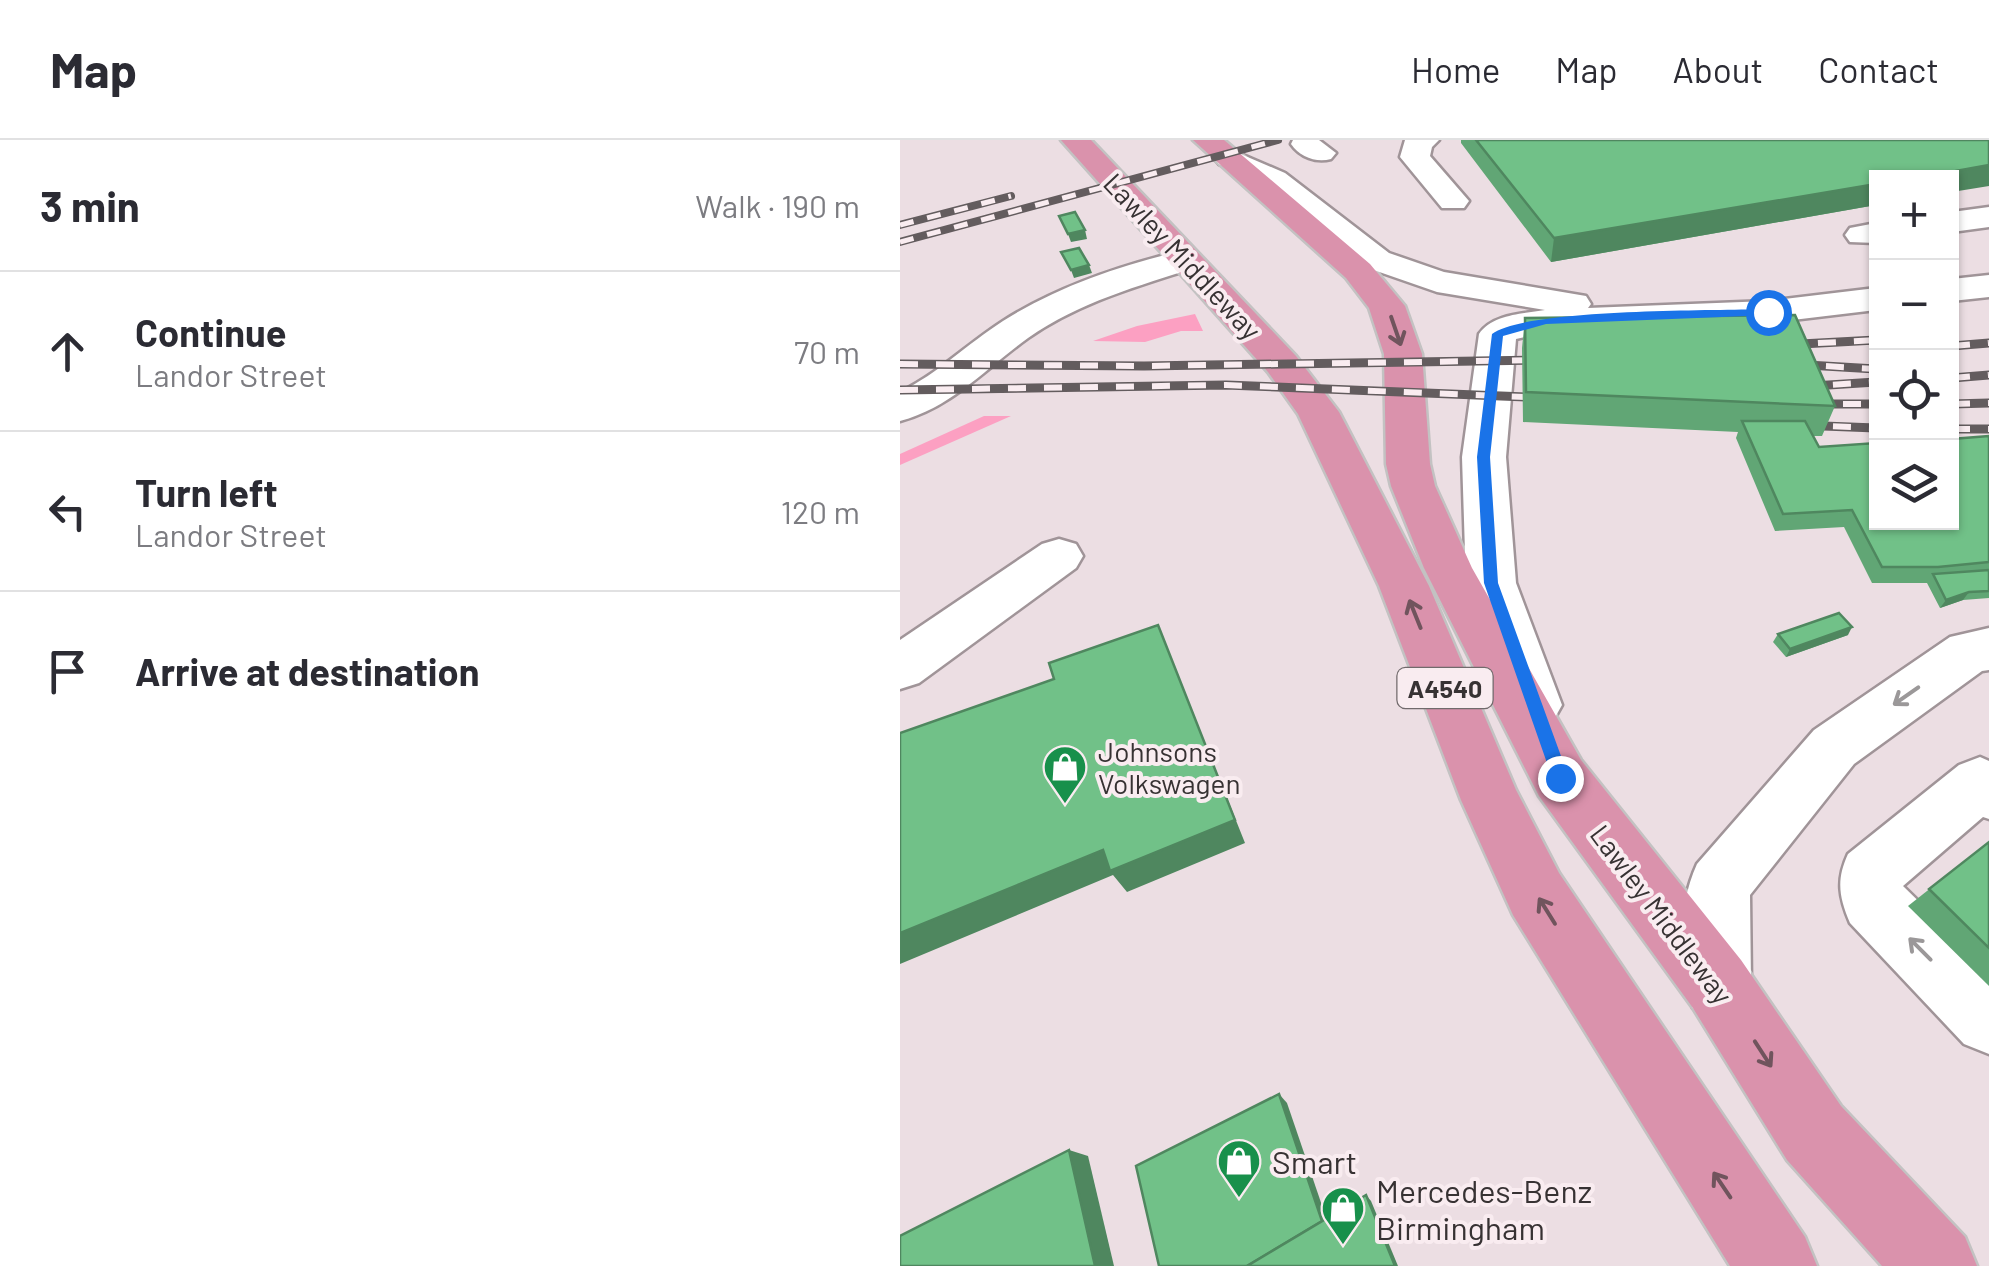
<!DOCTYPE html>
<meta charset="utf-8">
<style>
:root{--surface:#fff;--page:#f7f7f7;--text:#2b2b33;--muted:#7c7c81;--line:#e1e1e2}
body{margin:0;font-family:Barlow,sans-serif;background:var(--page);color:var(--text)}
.controls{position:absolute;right:30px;top:30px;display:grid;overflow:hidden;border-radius:0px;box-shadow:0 2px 8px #0004}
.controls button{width:90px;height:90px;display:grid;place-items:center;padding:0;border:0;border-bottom:2px solid var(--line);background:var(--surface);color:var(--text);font:50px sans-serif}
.stop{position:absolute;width:30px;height:30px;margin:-22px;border:8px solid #1a73e8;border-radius:50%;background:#fff}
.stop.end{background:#1a73e8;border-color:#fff;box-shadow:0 2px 10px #0008}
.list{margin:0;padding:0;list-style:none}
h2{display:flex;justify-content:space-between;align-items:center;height:130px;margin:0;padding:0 40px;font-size:42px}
h2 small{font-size:32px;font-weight:400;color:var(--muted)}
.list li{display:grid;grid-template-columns:65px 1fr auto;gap:30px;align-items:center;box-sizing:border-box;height:160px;padding:0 40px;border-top:2px solid var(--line)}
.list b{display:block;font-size:38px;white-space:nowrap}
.list p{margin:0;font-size:32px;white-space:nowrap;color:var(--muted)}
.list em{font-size:32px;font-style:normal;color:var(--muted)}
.icon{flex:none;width:55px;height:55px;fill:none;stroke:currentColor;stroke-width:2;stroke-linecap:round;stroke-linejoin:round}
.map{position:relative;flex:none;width:1089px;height:1126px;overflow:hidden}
header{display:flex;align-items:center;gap:60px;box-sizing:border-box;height:140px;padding:0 50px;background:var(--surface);border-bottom:2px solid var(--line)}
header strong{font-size:48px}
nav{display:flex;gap:55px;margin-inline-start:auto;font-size:35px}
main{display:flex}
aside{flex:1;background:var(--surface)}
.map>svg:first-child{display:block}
.water{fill:#fca0c2}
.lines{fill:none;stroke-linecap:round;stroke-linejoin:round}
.minor-casing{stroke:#a09498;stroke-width:5}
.highway-casing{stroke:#c3c2c2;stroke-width:5}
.minor{fill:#fff;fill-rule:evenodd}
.highway{fill:#da92ac;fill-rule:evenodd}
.rail-far1-casing{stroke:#635c5e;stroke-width:8}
.rail-casing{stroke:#635c5e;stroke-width:9}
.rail-far1{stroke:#f9ecf0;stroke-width:5;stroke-dasharray:14;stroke-linecap:butt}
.rail{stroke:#f9ecf0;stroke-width:6;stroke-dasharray:18;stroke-linecap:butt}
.wall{fill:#61a675}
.shaded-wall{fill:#4f875f}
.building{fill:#71c188;stroke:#4f875f;stroke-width:2.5}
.oneway{stroke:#70545d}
.oneway2{stroke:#9b9899}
.route{fill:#1a73e8}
.labels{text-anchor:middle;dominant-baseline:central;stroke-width:8;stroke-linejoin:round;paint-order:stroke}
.shield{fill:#f9ecf0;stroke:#716a6c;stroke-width:2.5}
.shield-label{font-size:25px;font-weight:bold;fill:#373233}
.street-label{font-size:28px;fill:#373233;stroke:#f9ecf0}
.poi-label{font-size:28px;fill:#373233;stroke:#f9ecf0;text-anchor:start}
.near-poi-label{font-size:32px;fill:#373233;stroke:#f9ecf0;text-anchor:start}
</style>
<header>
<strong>Map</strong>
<nav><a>Home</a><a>Map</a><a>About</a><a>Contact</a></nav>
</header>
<main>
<aside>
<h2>3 min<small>Walk · 190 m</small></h2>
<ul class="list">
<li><svg class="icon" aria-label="ahead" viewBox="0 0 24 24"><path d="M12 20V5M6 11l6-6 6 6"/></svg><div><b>Continue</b><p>Landor Street</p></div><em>70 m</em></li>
<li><svg class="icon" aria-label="left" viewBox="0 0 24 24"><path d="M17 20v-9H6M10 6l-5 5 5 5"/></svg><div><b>Turn left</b><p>Landor Street</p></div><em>120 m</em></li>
<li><svg class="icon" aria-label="arrive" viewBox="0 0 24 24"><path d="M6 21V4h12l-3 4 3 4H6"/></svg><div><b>Arrive at destination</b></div></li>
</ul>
</aside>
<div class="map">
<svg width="1089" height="1126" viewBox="0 0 1089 1126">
<rect width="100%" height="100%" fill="#ecdee3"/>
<g class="water">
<polygon points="295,174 303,191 281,191 245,202 193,201 237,186"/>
<polygon points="84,276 111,276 0,325 0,314"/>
</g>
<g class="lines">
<g class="minor-casing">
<g id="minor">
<path d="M393,0H419L436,13L431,19C416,23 400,17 391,4Z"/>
<polygon points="505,0 539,0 532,7 530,16 569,61 564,68 542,68 500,17"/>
<path d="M329,9L385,33L489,113L544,132L686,156L691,164L688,168L868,161L976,148V170L868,183L646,192L616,199L606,317L616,443L662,565L653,581L634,588L615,581L606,565L566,443L562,317L579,194C593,174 623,174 645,170L537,152L465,127L363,45L319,24L314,18L319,12Z"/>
<polygon points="1089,67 1089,87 1052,92 1052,72"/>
<polygon points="976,83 976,103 950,102 945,95 950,88"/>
<path d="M285,110L297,113L302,120L297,127C239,146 179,162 128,198C86,228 52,267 0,281V252C39,233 67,204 103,181C158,146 222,125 285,110Z"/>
<polygon points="1089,135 1089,157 1052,161 1052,139"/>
<polygon points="159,399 176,404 183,416 176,428 19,543 0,549 0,500 142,404"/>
<path d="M1089,488V530L1082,531L954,624L850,755L851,844L841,868L817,878L793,868C775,825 778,766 797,724L914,590L1050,497Z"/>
<path d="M1080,617L1089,621V679L1083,677L1003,746L1089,830V914L1064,904L950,783C939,757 936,740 948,714L1059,625Z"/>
</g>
</g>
<g class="highway-casing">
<g id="highway">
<polygon points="161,0 191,0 396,216 439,272 529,446 616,650 659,733 905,1097 917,1126 830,1126 613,775 561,660 479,446 398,274 368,232"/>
<polygon points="293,0 324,0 470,124 505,166 522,214 530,324 535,346 572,428 681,620 841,820 941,966 1065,1097 1077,1126 982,1126 887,1020 793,868 639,656 524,428 491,346 486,324 484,214 469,168 446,138"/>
</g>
</g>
<use href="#minor" class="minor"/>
<use href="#highway" class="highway"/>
<g class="rail-far1-casing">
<g id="rail-far1">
<polyline points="0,85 111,56"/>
<polyline points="0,102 378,0"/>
</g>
</g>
<g class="rail-casing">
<g id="rail">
<polyline points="882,205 976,200"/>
<polyline points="1052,206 1089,203"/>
<polyline points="0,224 244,226 650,220"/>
<polyline points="890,224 976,229"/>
<polyline points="1052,238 1089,235"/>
<polyline points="897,247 976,242"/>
<polyline points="0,250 326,245 652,258"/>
<polyline points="907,264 976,264"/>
<polyline points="1052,264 1089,263"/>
<polyline points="897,285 976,288"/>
<polyline points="1052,289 1089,289"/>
</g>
</g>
<use href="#rail-far1" class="rail-far1"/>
<use href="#rail" class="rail"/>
</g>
<g class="wall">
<polygon points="561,0 1089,0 976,38 976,65 651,122 561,3"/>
<polygon points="625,178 935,266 922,296 913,296 919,307 1089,296 1089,458 1063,460 1040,468 1027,443 972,443 944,387 875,391 836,298 838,292 623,282 622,208"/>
<polygon points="878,494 948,495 886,517 873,502"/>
<polygon points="1089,702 1089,846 1008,766"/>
</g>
<g class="shaded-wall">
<polygon points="1089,25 1089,46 1052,52 1052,38 1017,38"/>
<polygon points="976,44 976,65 651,122 654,98"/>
<polygon points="185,90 187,99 171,102 168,94"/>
<polygon points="189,125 192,133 174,138 171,130"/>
<polygon points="1069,452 1063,460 1040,468 1046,460"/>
<polygon points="258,485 345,703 227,752 213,735 0,824 0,793"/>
<polygon points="952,487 948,495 886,517 890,509"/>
<polygon points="379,954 387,963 429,1086 423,1083"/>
<polygon points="169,1010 188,1016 214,1126 195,1126"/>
<polygon points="466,1055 471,1061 498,1126 495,1126"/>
</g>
<g class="building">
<polygon points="576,0 1089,0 1089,25 1017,38 976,38 976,44 654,98"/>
<polygon points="175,72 185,90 168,94 159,76"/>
<polygon points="179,108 189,125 171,130 161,112"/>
<polygon points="895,175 935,266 626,252 625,178"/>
<polygon points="842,281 905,281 919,307 976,303 976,382 1052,382 1052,299 1089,296 1089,422 1038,427 982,427 952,370 883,374"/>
<polygon points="1089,430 1089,451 1069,452 1046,460 1033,434"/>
<polygon points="939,473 952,487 890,509 878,494"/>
<polygon points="258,485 335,680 210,731 203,710 0,793 0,593 154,539 149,523"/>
<polygon points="1089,702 1089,808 1029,749"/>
<polygon points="379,954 422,1081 347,1126 259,1126 236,1026"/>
<polygon points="169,1010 195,1126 0,1126 0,1096"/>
<polygon points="466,1055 495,1126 347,1126"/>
</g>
<defs><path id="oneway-shaft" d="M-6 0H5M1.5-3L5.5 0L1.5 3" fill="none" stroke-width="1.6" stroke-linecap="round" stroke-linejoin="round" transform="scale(2.5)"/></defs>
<g class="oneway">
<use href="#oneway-shaft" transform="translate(496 191) rotate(71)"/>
<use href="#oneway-shaft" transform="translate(515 474) rotate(-112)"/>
<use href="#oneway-shaft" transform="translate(647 771) rotate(-122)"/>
<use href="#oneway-shaft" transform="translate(863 914) rotate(57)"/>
<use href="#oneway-shaft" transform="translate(822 1045) rotate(-124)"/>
</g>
<g class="oneway2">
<use href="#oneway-shaft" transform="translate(1006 556) rotate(145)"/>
<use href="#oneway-shaft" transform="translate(1020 809) rotate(-135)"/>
</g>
<path class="route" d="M868,169L872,175L646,184L603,196L590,317L598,443L669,638L666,643H654L584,443L577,317L592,194C627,168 814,171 868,169Z"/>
<defs>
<g id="shop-pin" transform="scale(2.25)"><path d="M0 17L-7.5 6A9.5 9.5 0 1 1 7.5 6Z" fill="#18904b" stroke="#f9ecf0"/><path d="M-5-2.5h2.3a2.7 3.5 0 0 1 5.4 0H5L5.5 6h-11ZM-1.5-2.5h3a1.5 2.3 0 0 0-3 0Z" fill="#fff"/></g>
</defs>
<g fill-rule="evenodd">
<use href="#shop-pin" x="165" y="627"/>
<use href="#shop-pin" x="339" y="1021"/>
<use href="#shop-pin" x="443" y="1068"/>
</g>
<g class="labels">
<rect class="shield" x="497.5" y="528" width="95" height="40" rx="8"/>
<g class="shield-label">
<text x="545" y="548">A4540</text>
</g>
<g class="street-label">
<text transform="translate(283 116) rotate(47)">Lawley Middleway</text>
<text transform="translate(762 774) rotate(53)">Lawley Middleway</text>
</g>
<g class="poi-label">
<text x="198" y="611">Johnsons<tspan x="198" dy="32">Volkswagen</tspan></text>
</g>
<g class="near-poi-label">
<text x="372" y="1021">Smart</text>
<text x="476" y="1050">Mercedes-Benz<tspan x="476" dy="37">Birmingham</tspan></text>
</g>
</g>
</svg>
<div class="controls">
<button>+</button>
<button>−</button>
<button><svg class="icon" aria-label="locate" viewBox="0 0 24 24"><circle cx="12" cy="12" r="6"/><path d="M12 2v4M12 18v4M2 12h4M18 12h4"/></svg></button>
<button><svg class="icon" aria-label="layers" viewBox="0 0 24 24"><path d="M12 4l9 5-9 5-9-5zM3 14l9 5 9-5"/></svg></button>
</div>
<div class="stop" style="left:868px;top:172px"></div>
<div class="stop end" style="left:660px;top:638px"></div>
</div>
</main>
